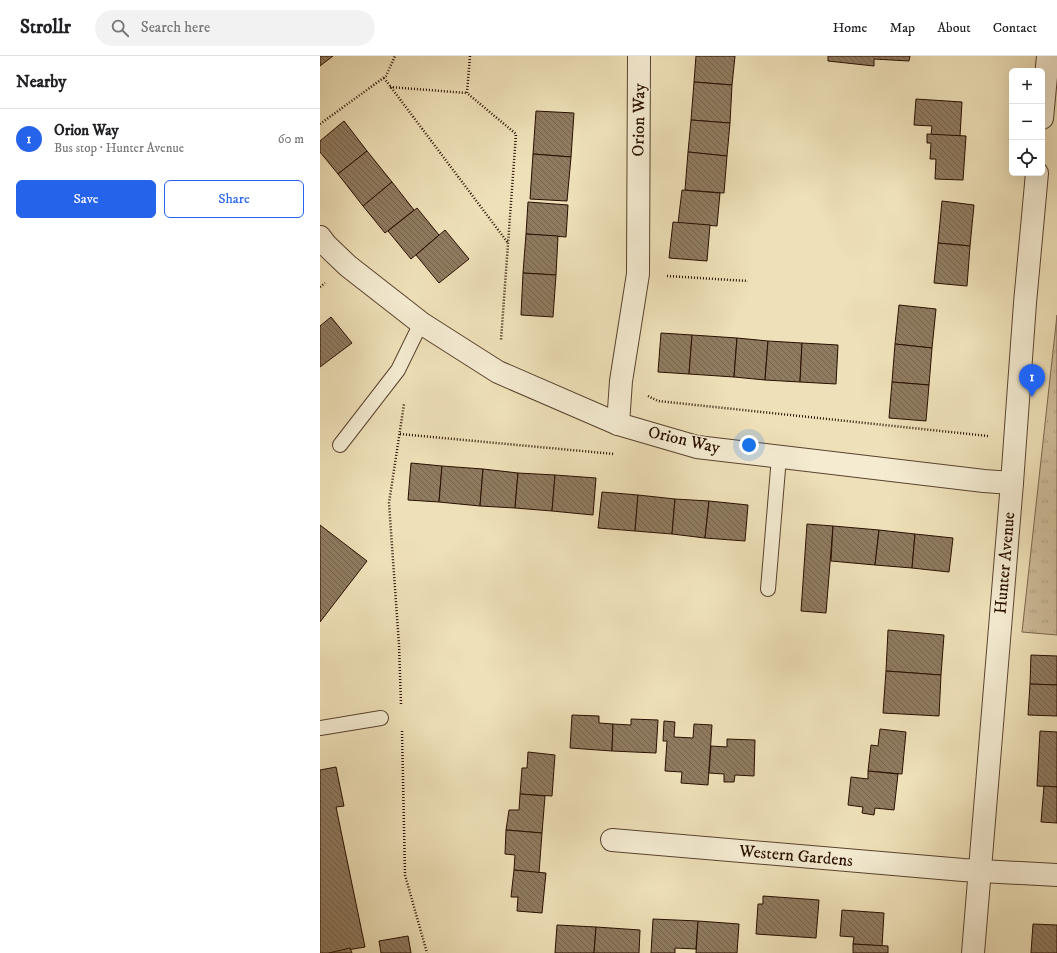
<!DOCTYPE html>
<meta charset="utf-8">
<style>
:root{--surface:#fff;--page:#f2f2f2;--text:#202124;--muted:#757577;--line:#e0e0e0;--accent:#2563eb}
body{margin:0;font-family:"IM FELL DW Pica",serif;background:var(--page);color:var(--text)}
.controls{position:absolute;right:12px;top:12px;display:grid;overflow:hidden;border-radius:6px;box-shadow:0 4px 16px #0002}
.controls button{width:36px;height:36px;display:grid;place-items:center;padding:0;border:0;border-bottom:1px solid var(--line);background:var(--surface);color:var(--text);font:20px sans-serif}
.you{position:absolute;left:429px;top:389px;width:14px;height:14px;margin:-10px;border:3px solid #fff;border-radius:50%;background:#1a73e8;box-shadow:0 0 0 6px #1a73e833}
.badge{display:grid;place-items:center;width:26px;height:26px;border-radius:50%;background:var(--accent);color:#fff;font-size:13px;font-weight:700}
.pin{position:absolute;translate:-50% -33px;filter:drop-shadow(0 1px 2px #0008)}
.pin::after{content:'';position:absolute;top:21px;width:14px;height:12px;background:inherit;clip-path:polygon(0 0,100% 0,50% 100%)}
.list{margin:0;padding:0;list-style:none}
h2{display:flex;justify-content:space-between;align-items:center;height:52px;margin:0;padding:0 16px;font-size:17px}
h2 small{font-size:13px;font-weight:400;color:var(--muted)}
.list li{display:grid;grid-template-columns:26px 1fr auto;gap:12px;align-items:center;box-sizing:border-box;height:60px;padding:0 16px;border-top:1px solid var(--line)}
.list b{display:block;font-size:15px;white-space:nowrap}
.list p{margin:0;font-size:13px;white-space:nowrap;color:var(--muted)}
.list em{font-size:13px;font-style:normal;color:var(--muted)}
.actions{display:flex;gap:8px;padding:12px 16px}
.actions a{flex:1;padding:9px 0;border:1px solid var(--accent);border-radius:6px;text-align:center;font-size:14px;color:var(--accent)}
.actions .main{background:var(--accent);color:#fff}
.icon{flex:none;width:22px;height:22px;fill:none;stroke:currentColor;stroke-width:2;stroke-linecap:round;stroke-linejoin:round}
.map{position:relative;flex:none;width:737px;height:897px;overflow:hidden}
header{display:flex;align-items:center;gap:24px;box-sizing:border-box;height:56px;padding:0 20px;background:var(--surface);border-bottom:1px solid var(--line)}
header strong{font-size:19px}
nav{display:flex;gap:22px;margin-inline-start:auto;font-size:14px}
.search{width:280px;height:36px;background:var(--page);display:flex;align-items:center;gap:10px;box-sizing:border-box;padding:0 14px;border-radius:22px;color:var(--muted);font-size:15px}
main{display:flex}
aside{flex:1;background:var(--surface)}
.map>svg:first-child{display:block}
.grass{fill:url(#grass-tufts);stroke:#7b654c}
.building{fill:url(#building-back-hatch);stroke:#290e00}
.lines{fill:none;stroke-linecap:round;stroke-linejoin:round}
.service-casing{stroke:#5a422e;stroke-width:16}
.minor-casing{stroke:#5a422e;stroke-width:24}
.path{stroke:#290e00;stroke-width:2.5;stroke-dasharray:1 2;stroke-linecap:butt}
.service{stroke:#f4ebd1;stroke-width:14}
.minor{stroke:#f4ebd1;stroke-width:22}
.labels{text-anchor:middle;dominant-baseline:central;stroke-width:3;stroke-linejoin:round;paint-order:stroke}
.street-label{font-size:17px;fill:#290e00;stroke:#f4ebd1}
</style>
<header>
<strong>Strollr</strong>
<div class="search"><svg class="icon" aria-label="search" viewBox="0 0 24 24"><circle cx="10" cy="10" r="6"/><path d="M15 15l6 6"/></svg>Search here</div>
<nav><a>Home</a><a>Map</a><a>About</a><a>Contact</a></nav>
</header>
<main>
<aside>
<h2>Nearby<small></small></h2>
<ul class="list">
<li><span class="badge">1</span><div><b>Orion Way</b><p>Bus stop · Hunter Avenue</p></div><em>60 m</em></li>
</ul>
<div class="actions"><a class="main">Save</a><a>Share</a></div>
</aside>
<div class="map">
<svg width="737" height="897" viewBox="0 0 737 897">
<defs>
<pattern id="grass-tufts" width="24" height="20" patternUnits="userSpaceOnUse"><rect width="24" height="20" fill="#cdbc99"/><path d="M3 7l-1-3M5 7V3M7 7l1-3M15 17l-1-3M17 17v-4M19 17l1-3" fill="none" stroke="#b0a082"/></pattern>
<pattern id="building-back-hatch" width="6" height="6" patternUnits="userSpaceOnUse"><rect width="6" height="6" fill="#8f7b60"/><path d="M-1 5l2 2M0 0l6 6M5-1l2 2" fill="none" stroke="#75634d"/></pattern>
</defs>
<rect width="100%" height="100%" fill="#eee0b8"/>
<filter id="stains"><feTurbulence type="fractalNoise" baseFrequency=".005" numOctaves="4"/><feColorMatrix values="0 0 0 0 .2 0 0 0 0 .09 0 0 0 0 .02 0 0 0 .5 -.17"/></filter>
<radialGradient id="worn" r=".72"><stop offset=".6" stop-color="#630" stop-opacity="0"/><stop offset="1" stop-color="#630" stop-opacity=".3"/></radialGradient>
<polygon class="grass" points="737,259 737,579 702,576"/>
<g class="building">
<polygon points="0,0 13,0 0,10"/>
<polygon points="376,0 415,0 412,29 374,26"/>
<polygon points="508,0 590,0 589,5 554,3 554,10 508,5"/>
<polygon points="374,26 412,29 410,67 371,64"/>
<polygon points="596,43 642,46 640,80 611,79 612,70 594,69"/>
<polygon points="216,55 254,57 251,101 213,98"/>
<polygon points="371,64 410,67 407,100 368,96"/>
<polygon points="24,65 47,95 18,118 0,96 0,85"/>
<polygon points="607,78 646,80 643,124 615,123 616,103 610,103 611,87 607,87"/>
<polygon points="47,95 72,126 43,150 18,118"/>
<polygon points="368,96 407,100 404,137 365,134"/>
<polygon points="213,98 251,101 247,145 210,143"/>
<polygon points="72,126 94,154 65,177 43,150"/>
<polygon points="362,134 400,137 397,170 358,167"/>
<polygon points="622,145 654,149 650,190 618,187"/>
<polygon points="208,146 248,149 246,181 206,178"/>
<polygon points="97,152 119,179 91,203 68,175"/>
<polygon points="353,166 390,169 387,205 349,202"/>
<polygon points="125,174 149,203 119,227 96,199"/>
<polygon points="206,178 238,180 236,219 203,217"/>
<polygon points="618,187 650,190 647,230 614,227"/>
<polygon points="203,217 236,219 233,261 201,259"/>
<polygon points="579,249 616,253 612,292 575,288"/>
<polygon points="11,261 32,287 0,311 0,270"/>
<polygon points="341,277 372,279 369,318 338,316"/>
<polygon points="372,279 417,282 414,321 369,318"/>
<polygon points="417,282 448,285 445,324 414,321"/>
<polygon points="448,285 482,287 480,326 445,324"/>
<polygon points="482,287 518,289 516,328 480,326"/>
<polygon points="575,288 612,292 609,329 572,326"/>
<polygon points="572,326 609,329 606,365 569,362"/>
<polygon points="91,407 122,410 119,446 88,444"/>
<polygon points="122,410 163,413 160,450 119,446"/>
<polygon points="163,413 198,417 195,452 160,450"/>
<polygon points="198,417 235,419 232,455 195,452"/>
<polygon points="235,419 276,422 273,459 232,455"/>
<polygon points="282,436 318,439 315,475 278,472"/>
<polygon points="318,439 355,443 352,478 315,475"/>
<polygon points="355,443 389,445 385,482 352,478"/>
<polygon points="389,445 428,449 425,485 385,482"/>
<polygon points="487,468 513,470 506,557 481,555"/>
<polygon points="0,469 47,505 0,566"/>
<polygon points="513,470 559,474 555,509 511,505"/>
<polygon points="559,474 595,478 592,512 555,509"/>
<polygon points="595,478 633,482 629,516 592,512"/>
<polygon points="568,574 624,579 621,619 566,615"/>
<polygon points="711,599 737,600 737,629 710,628"/>
<polygon points="566,615 621,619 619,660 563,657"/>
<polygon points="710,628 737,629 737,660 708,659"/>
<polygon points="252,659 279,660 279,667 293,668 292,695 250,692"/>
<polygon points="311,663 338,664 336,697 292,695 293,668 311,669"/>
<polygon points="344,665 355,666 354,681 373,682 374,668 392,669 388,729 361,727 362,716 345,715 347,685 343,685"/>
<polygon points="560,673 586,676 582,718 548,715 551,689 558,690"/>
<polygon points="720,675 737,676 737,731 717,730"/>
<polygon points="407,683 435,684 434,720 415,719 414,726 404,726 404,718 389,717 391,690 407,691"/>
<polygon points="208,696 235,699 232,740 200,738 202,712 207,712"/>
<polygon points="16,711 24,750 16,751 45,891 9,897 0,897 0,714"/>
<polygon points="548,715 578,718 574,754 555,752 554,759 542,757 543,751 528,749 531,721 548,723"/>
<polygon points="724,730 737,731 737,767 721,766"/>
<polygon points="200,738 225,740 222,777 186,774 189,754 199,754"/>
<polygon points="186,774 222,777 219,817 194,814 195,799 185,798"/>
<polygon points="194,814 226,817 222,857 197,855 198,841 191,841"/>
<polygon points="443,840 499,844 496,882 436,878 438,848 443,848"/>
<polygon points="522,854 564,857 562,890 533,888 534,881 520,880"/>
<polygon points="333,863 378,865 376,893 355,892 355,897 331,897"/>
<polygon points="378,865 419,868 417,897 376,897"/>
<polygon points="713,868 737,869 737,897 711,897"/>
<polygon points="237,869 276,871 274,897 235,897"/>
<polygon points="276,871 320,874 319,897 274,897"/>
<polygon points="88,880 91,897 61,897 59,885"/>
<polygon points="533,888 568,890 568,897 533,897"/>
<polygon points="30,892 32,897 9,897"/>
</g>
<g class="lines">
<g class="service-casing">
<g id="service">
<polyline points="20,389 78,314 101,267"/>
<polyline points="448,533 459,401"/>
<polyline points="0,672 61,662"/>
</g>
</g>
<g class="minor-casing">
<g id="minor">
<polyline points="722,62 728,0"/>
<polyline points="0,181 6,189 28,210 101,267 178,316 298,368 377,391 664,425 692,427"/>
<polyline points="298,368 301,325 318,218 319,0"/>
<polyline points="292,784 643,814 737,819"/>
<polyline points="653,897 692,427 705,247 717,117"/>
</g>
</g>
<g class="path">
<polyline points="150,0 147,37 196,78 181,284"/>
<polyline points="64,22 188,187"/>
<polyline points="70,31 147,37"/>
<polyline points="0,68 66,20 75,0"/>
<polyline points="347,220 428,225"/>
<polyline points="0,231 5,227"/>
<polyline points="328,340 338,345 668,380"/>
<polyline points="80,378 294,398"/>
<polyline points="81,648 79,589 69,447 84,348"/>
<polyline points="82,675 85,819 107,897"/>
</g>
<use href="#service" class="service"/>
<use href="#minor" class="minor"/>
</g>
<g class="labels">
<g class="street-label">
<text transform="translate(319 64) rotate(-89)">Orion Way</text>
<text transform="translate(364 384) rotate(13)">Orion Way</text>
<text transform="translate(685 507) rotate(-85)">Hunter Avenue</text>
<text transform="translate(476 800) rotate(5)">Western Gardens</text>
</g>
</g>
<rect width="100%" height="100%" filter="url(#stains)"/>
<rect width="100%" height="100%" fill="url(#worn)"/>
</svg>
<div class="controls">
<button>+</button>
<button>−</button>
<button><svg class="icon" aria-label="locate" viewBox="0 0 24 24"><circle cx="12" cy="12" r="6"/><path d="M12 2v4M12 18v4M2 12h4M18 12h4"/></svg></button>
</div>
<div class="you"></div>
<div class="pin badge" style="left:712px;top:341px">1</div>
</div>
</main>
